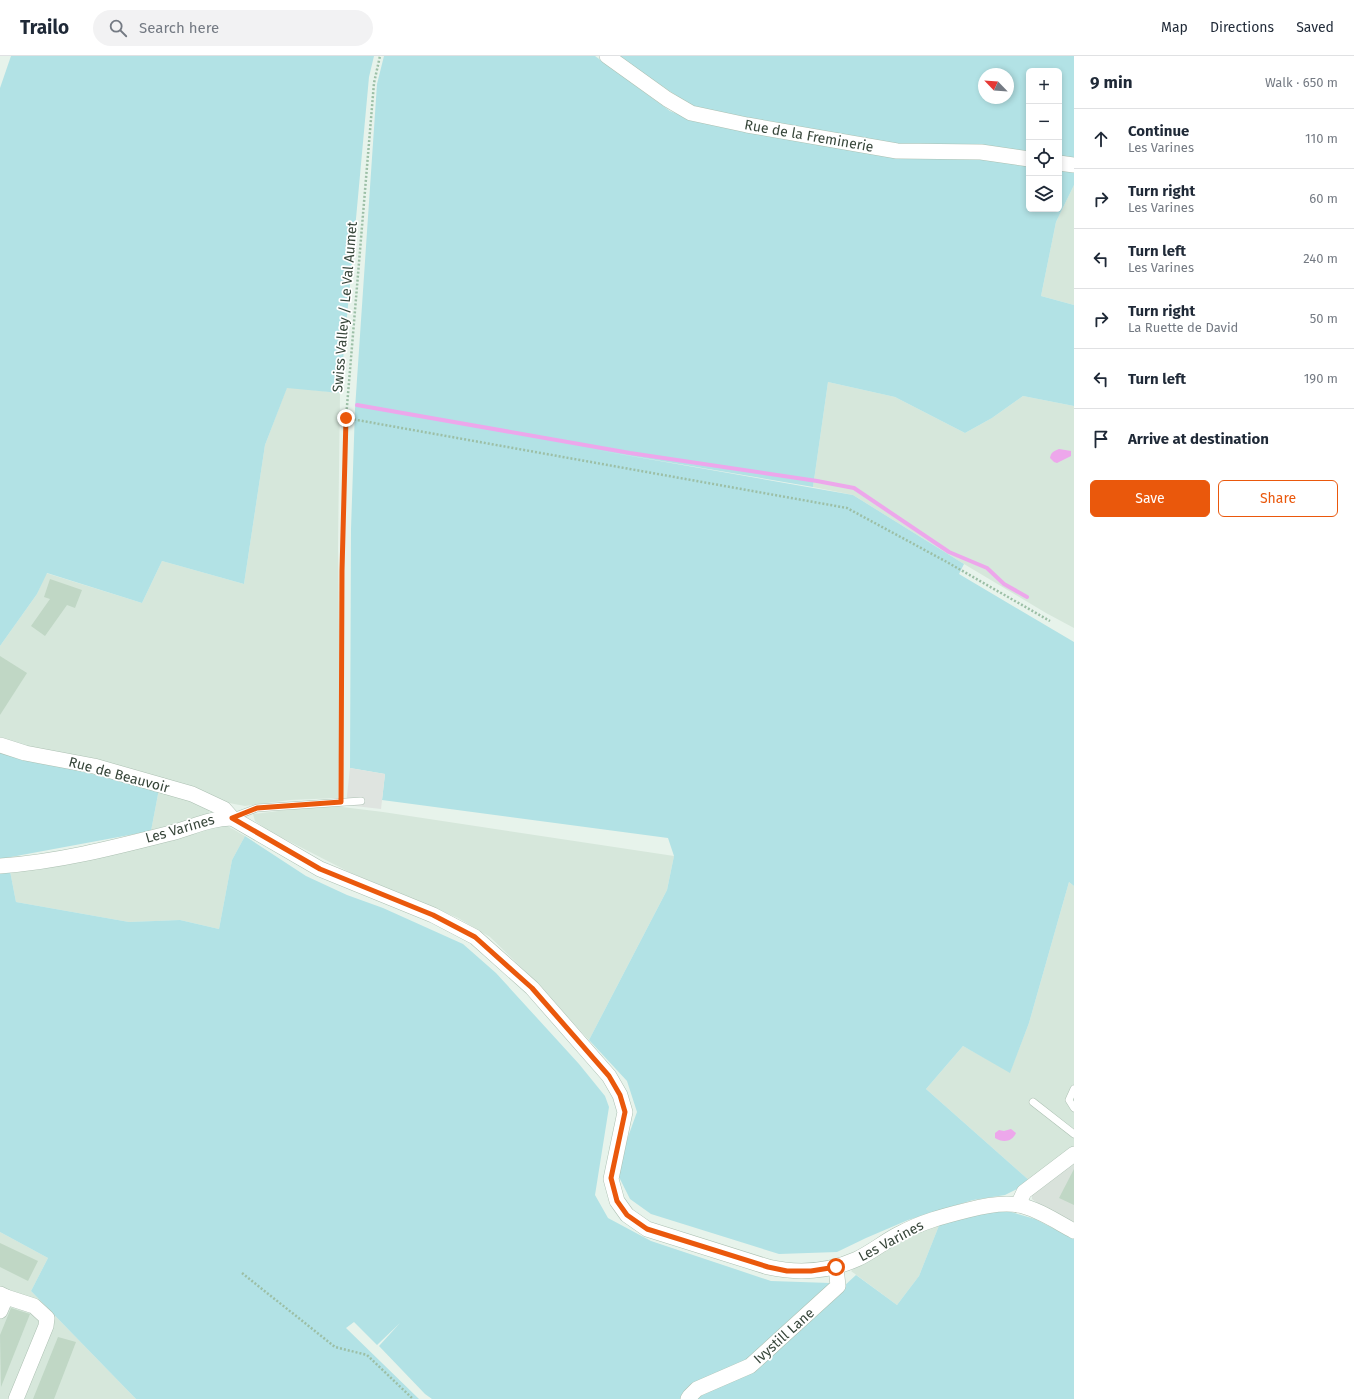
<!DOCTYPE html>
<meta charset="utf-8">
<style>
:root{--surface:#fff;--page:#f2f2f3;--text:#1f2937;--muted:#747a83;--line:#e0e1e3;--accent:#ea580c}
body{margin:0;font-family:"Fira Sans",sans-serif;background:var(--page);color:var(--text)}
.controls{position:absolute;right:12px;top:12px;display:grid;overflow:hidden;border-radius:6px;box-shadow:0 2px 6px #0003}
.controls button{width:36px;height:36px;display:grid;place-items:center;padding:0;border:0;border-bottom:1px solid var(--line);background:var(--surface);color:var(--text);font:20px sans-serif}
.compass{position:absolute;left:978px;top:12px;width:36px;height:36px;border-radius:50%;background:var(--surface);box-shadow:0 2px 6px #0003;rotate:295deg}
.stop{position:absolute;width:12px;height:12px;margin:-9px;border:3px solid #ea580c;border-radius:50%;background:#fff}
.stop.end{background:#ea580c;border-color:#fff;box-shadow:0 1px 4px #0008}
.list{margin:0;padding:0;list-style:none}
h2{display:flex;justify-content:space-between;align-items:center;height:52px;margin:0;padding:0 16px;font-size:17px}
h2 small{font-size:13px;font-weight:400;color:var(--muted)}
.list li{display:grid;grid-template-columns:26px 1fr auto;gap:12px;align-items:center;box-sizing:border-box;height:60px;padding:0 16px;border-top:1px solid var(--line)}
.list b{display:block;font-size:15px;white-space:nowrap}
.list p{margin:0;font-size:13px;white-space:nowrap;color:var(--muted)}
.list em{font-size:13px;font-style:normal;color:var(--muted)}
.actions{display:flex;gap:8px;padding:12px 16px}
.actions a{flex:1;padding:9px 0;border:1px solid var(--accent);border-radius:6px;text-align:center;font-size:14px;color:var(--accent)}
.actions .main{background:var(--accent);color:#fff}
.icon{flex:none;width:22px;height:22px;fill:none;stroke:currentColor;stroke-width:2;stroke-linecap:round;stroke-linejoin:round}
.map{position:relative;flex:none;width:1074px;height:1343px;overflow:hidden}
header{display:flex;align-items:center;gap:24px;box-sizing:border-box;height:56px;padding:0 20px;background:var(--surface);border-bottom:1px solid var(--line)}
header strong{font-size:19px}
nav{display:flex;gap:22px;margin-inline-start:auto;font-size:14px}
.search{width:280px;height:36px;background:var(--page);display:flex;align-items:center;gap:10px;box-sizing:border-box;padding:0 14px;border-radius:22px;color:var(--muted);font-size:15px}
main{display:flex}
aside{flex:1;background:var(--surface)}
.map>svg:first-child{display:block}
.residential{fill:#d6e7db}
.industrial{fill:#d9e2db}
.green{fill:#b2e2e5;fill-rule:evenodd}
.parking{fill:#dfe4e0}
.water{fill:#eda7eb}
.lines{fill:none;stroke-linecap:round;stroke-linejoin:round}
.stream{stroke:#eda7eb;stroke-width:4}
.building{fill:#c0d7c5}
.service-casing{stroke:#adc1b3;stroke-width:8}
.minor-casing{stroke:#adc1b3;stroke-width:16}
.path{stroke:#9cbfa6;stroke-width:2.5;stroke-dasharray:2 2;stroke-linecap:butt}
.service{stroke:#fff;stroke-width:7}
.minor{stroke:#fff;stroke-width:15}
.route{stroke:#ea580c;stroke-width:5}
.labels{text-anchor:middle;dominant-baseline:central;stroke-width:3.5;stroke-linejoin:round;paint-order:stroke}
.street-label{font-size:14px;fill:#37463a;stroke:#fff}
</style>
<header>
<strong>Trailo</strong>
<div class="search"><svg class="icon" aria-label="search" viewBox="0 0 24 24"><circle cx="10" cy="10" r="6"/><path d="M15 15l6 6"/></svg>Search here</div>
<nav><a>Map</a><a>Directions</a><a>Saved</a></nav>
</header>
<main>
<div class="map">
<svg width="1074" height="1343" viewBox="0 0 1074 1343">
<rect width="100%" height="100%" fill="#e7f3eb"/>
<g class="residential">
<polygon points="1074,129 1074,249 1041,240 1056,166"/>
<polygon points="828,326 895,341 965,377 992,362 1023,340 1074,350 1074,572 1046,557 964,508 853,439 813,431"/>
<polygon points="287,331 340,337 338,492 340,662 338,742 290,744 245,750 229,747 0,684 0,590 37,538 46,517 142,547 162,505 244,528 265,389"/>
<polygon points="159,733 211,751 208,760 151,775"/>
<polygon points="326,749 383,756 674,800 667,834 589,984 528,918 490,881 458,862 349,816 269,775 255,765 253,758"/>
<polygon points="224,768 245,780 232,804 219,873 180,864 129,866 16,846 10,815"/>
<polygon points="1069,826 1074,830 1074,1092 1031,1126 926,1033 963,990 1010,1016 1029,967"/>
<polygon points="940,1167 919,1220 897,1249 851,1215 875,1197"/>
<polygon points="0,1176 48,1202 31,1235 136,1343 0,1343"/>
</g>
<polygon class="industrial" points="1074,1105 1074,1168 1040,1149 1032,1143 1032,1135"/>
<g class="green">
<polygon points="11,0 374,0 369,21 340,337 287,332 265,389 244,528 162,505 142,547 47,517 37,538 0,590 0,32"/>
<polygon points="384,0 595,0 670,55 690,63 1029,106 1029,153 1059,153 1059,110 1074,114 1074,129 1056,166 1041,240 1074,249 1074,350 1023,340 992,362 965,377 895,341 828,326 813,431 591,393 853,439 964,508 959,518 1074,586 1074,830 1069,826 1029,967 1010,1017 963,990 926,1033 1031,1126 1005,1139 973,1144 908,1164 866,1182 837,1196 779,1198 651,1158 630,1143 619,1121 620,1103 637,1056 627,1025 589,984 667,834 674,800 668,782 382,744 385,718 350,712 351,473 355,353 377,28"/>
<path d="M617,0H1074V105L1059,103V15H1029V98L903,89L818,76L695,52ZM984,18H1008V42H984Z"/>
<polygon points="0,693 21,702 159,733 151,775 0,803"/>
<polygon points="245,780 306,820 347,839 383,852 463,888 496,917 579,1008 605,1040 609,1051 595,1139 608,1162 651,1185 771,1225 830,1227 824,1235 746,1307 683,1343 432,1343 425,1338 379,1290 400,1267 377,1289 354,1266 346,1272 419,1343 136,1343 31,1235 48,1202 0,1176 0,816 10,815 16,846 129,866 180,864 219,873 232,804"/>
<polygon points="990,1156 1011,1156 1035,1163 1074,1183 1074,1343 694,1343 750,1317 856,1219 897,1249 919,1220 940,1167"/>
</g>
<polygon class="parking" points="350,712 385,718 381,753 346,749"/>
<g class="water">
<path d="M1059,393L1071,395V400L1057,407L1054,406L1050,402C1051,396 1054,395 1059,393Z"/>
<path d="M1011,1073L1016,1077C1012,1086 1003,1087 995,1082V1077L999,1074L1004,1075Z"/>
</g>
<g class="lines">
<polyline class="stream" points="357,349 630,397 817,425 854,432 949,496 987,512 1004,528 1027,541"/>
</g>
<g class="building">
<polygon points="50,523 82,534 75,552 67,549 45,580 31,570 50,543 44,541"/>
<polygon points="0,600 27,617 0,659"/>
<polygon points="1074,1113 1074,1149 1059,1142"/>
<polygon points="0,1187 38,1205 28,1225 0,1211"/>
<polygon points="11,1252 30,1258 1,1331 0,1279"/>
<polygon points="58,1281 76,1286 54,1343 33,1343"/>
</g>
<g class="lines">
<g class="service-casing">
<g id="service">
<polyline points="233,761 257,752 361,745"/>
<polyline points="1074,1033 1069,1044 1074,1052"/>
<polyline points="1033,1046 1074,1078"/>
</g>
</g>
<g class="minor-casing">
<g id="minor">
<polyline points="607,0 667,43 691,57 747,69 897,95 981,96 1029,103"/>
<polyline points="1059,107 1074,109"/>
<polyline points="0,689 25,697 94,710 192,738 224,753 232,762"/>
<path d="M0,810C57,806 112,792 167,778C189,773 209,762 232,762L320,813L433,859L475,881L532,932L609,1020L620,1039L625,1056L611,1123L617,1145L627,1159L647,1173L768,1211C799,1218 828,1216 857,1203C872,1196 885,1185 899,1178C921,1166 944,1160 968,1154C983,1150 1004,1146 1019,1149C1038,1153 1057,1166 1074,1175"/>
<polyline points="1018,1149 1024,1136 1074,1098"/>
<polyline points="0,1238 6,1241 0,1255"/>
<polyline points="6,1241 34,1250 47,1262 46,1270 16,1343"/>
<polyline points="688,1343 690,1340 697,1333 750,1310 838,1230 836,1211"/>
</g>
</g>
<g class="path">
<polyline points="346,362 847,452 945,505 1050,565"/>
<polyline points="341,737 342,515 346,362 374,27 380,0"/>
<polyline points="242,1217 335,1291 367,1299 413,1343"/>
</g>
<use href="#service" class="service"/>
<use href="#minor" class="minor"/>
</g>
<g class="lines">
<polyline class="route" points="346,362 342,515 341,746 257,752 232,762 320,813 433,859 475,881 532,932 609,1020 620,1039 625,1056 611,1122 617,1145 627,1159 647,1173 768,1211 787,1215 811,1215 836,1211"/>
</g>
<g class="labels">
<g class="street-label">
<text transform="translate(809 80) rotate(10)">Rue de la Freminerie</text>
<text transform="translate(345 251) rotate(-85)">Swiss Valley / Le Val Aumet</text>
<text transform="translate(119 719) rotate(15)">Rue de Beauvoir</text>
<text transform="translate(180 773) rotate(-16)">Les Varines</text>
<text transform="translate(891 1185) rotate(-28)">Les Varines</text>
<text transform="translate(784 1280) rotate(-42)">Ivystill Lane</text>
</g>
</g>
</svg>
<div class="controls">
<button>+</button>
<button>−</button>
<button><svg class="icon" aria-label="locate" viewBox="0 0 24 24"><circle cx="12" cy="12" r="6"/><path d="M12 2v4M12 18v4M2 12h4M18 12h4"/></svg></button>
<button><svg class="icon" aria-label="layers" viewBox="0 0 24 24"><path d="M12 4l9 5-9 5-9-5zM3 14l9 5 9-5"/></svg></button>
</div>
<svg class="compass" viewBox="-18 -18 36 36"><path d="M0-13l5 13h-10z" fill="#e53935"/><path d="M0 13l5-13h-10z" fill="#747a83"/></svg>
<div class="stop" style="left:836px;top:1211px"></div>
<div class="stop end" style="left:346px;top:362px"></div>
</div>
<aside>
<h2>9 min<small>Walk · 650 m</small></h2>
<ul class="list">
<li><svg class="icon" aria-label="ahead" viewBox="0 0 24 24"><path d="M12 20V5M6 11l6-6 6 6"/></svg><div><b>Continue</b><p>Les Varines</p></div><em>110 m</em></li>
<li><svg class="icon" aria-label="right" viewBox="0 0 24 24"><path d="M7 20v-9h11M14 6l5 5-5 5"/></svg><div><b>Turn right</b><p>Les Varines</p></div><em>60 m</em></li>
<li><svg class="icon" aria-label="left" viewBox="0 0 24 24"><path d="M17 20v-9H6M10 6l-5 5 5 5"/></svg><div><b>Turn left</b><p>Les Varines</p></div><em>240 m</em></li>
<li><svg class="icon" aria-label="right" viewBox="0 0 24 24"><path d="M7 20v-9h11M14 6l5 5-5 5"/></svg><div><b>Turn right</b><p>La Ruette de David</p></div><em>50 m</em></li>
<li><svg class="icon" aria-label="left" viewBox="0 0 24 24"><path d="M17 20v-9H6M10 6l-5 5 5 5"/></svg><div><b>Turn left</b></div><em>190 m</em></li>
<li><svg class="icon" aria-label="arrive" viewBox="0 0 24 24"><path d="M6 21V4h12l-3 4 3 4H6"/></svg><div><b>Arrive at destination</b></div></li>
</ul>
<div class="actions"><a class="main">Save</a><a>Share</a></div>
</aside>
</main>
